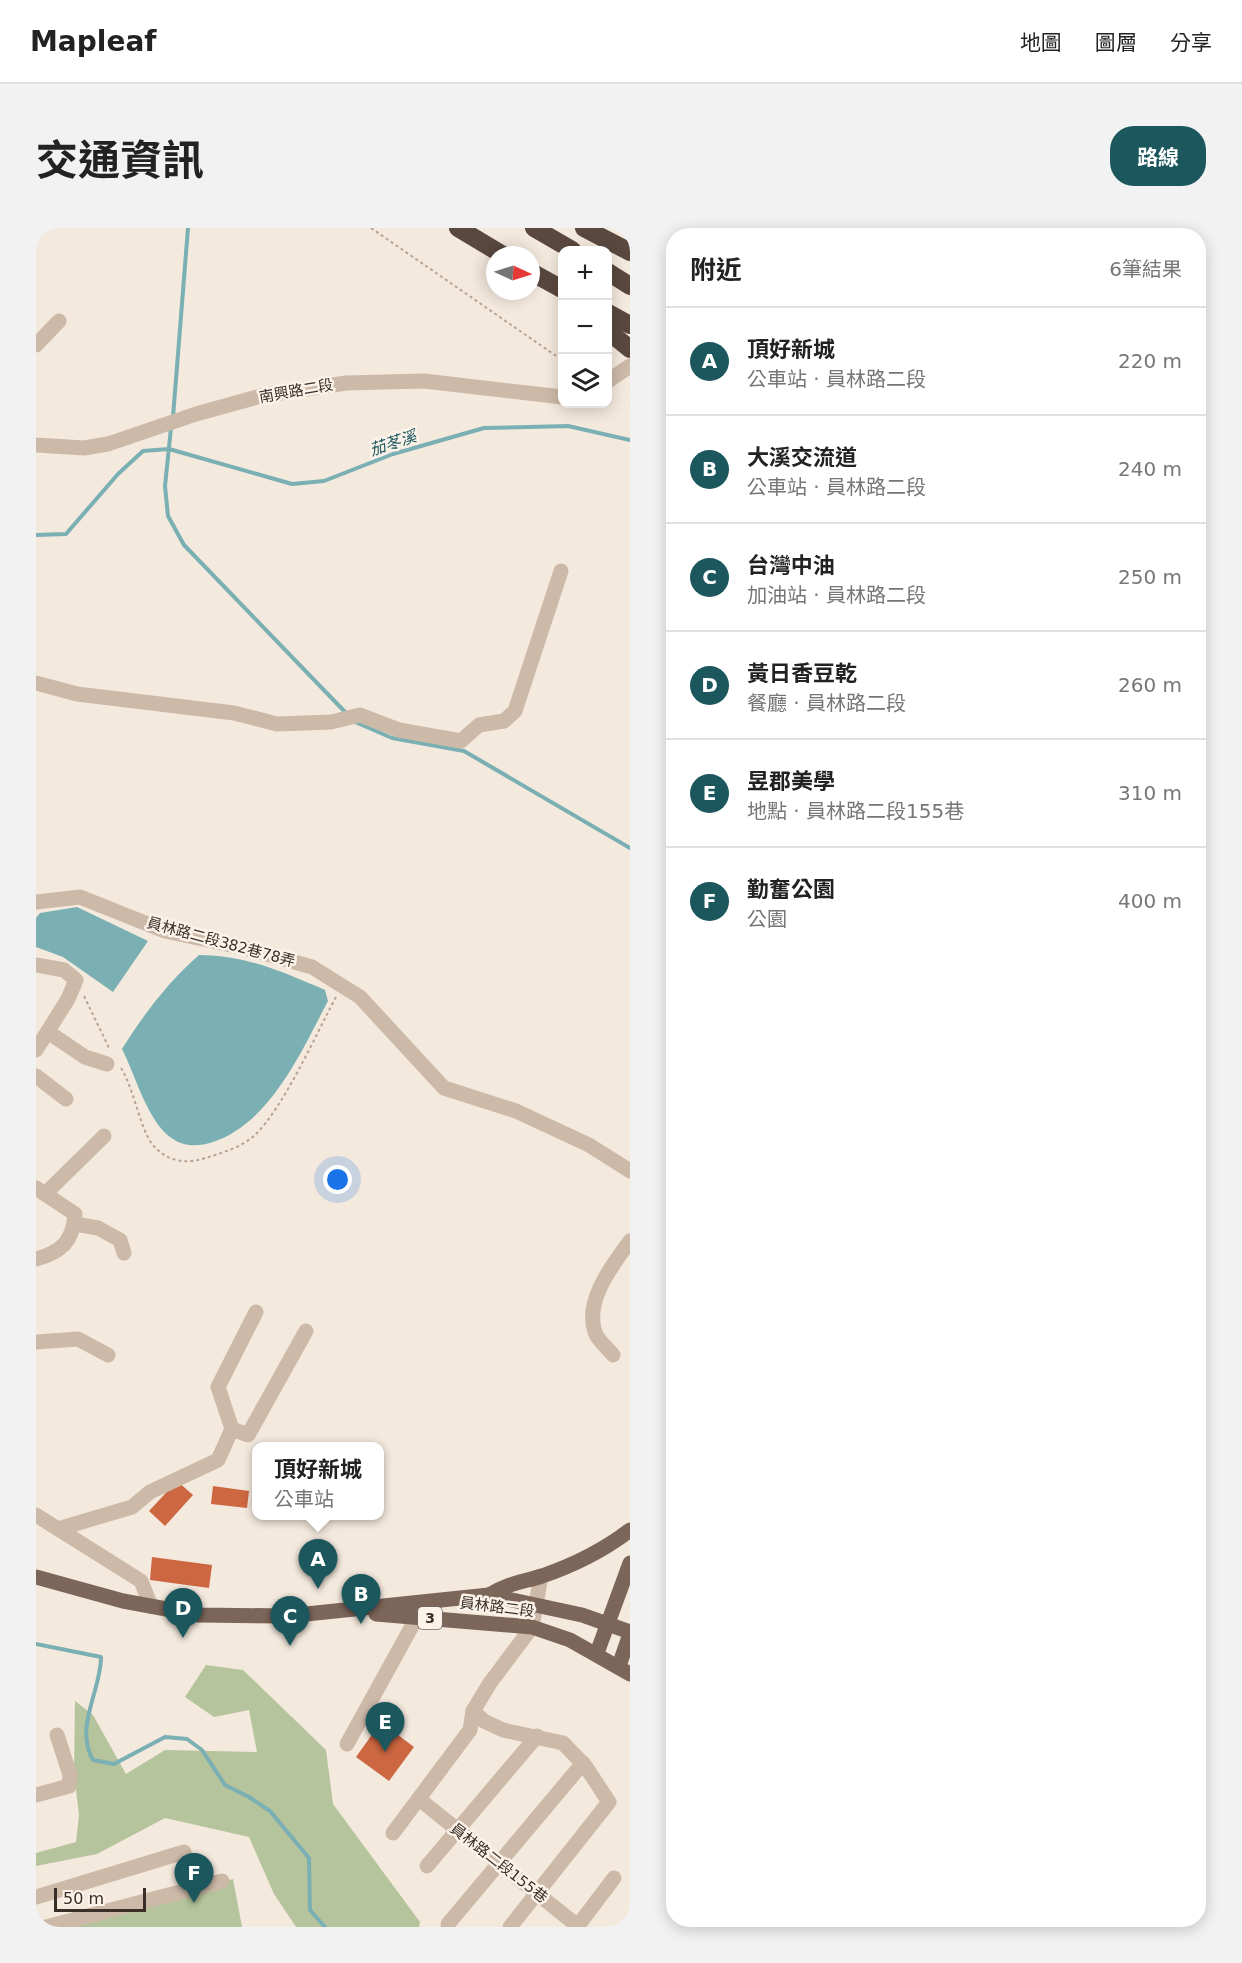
<!DOCTYPE html>
<html lang="zh-TW">
<meta charset="utf-8">
<style>
:root{--surface:#fff;--page:#f2f2f2;--text:#222;--muted:#767676;--line:#e0e0e0;--accent:#1b575d}
body{margin:0;font-family:"DejaVu Sans","Noto Sans TC",sans-serif;background:var(--page);color:var(--text)}
.controls{position:absolute;right:18px;top:18px;display:grid;overflow:hidden;border-radius:12px;box-shadow:0 3px 15px #0003}
.controls button{width:54px;height:54px;display:grid;place-items:center;padding:0;border:0;border-bottom:2px solid var(--line);background:var(--surface);color:var(--text);font:30px sans-serif}
.compass{position:absolute;left:450px;top:18px;width:54px;height:54px;border-radius:50%;background:var(--surface);box-shadow:0 3px 15px #0003;rotate:94deg}
.scale{position:absolute;left:18px;bottom:15px;width:92px;box-sizing:border-box;padding-left:6px;border:3px solid #392e28;border-top:0;font-size:16px;line-height:21px;white-space:nowrap;color:#392e28;-webkit-text-stroke:4px #fbf3ea;paint-order:stroke}
.you{position:absolute;left:302px;top:952px;width:21px;height:21px;margin:-15px;border:4px solid #fff;border-radius:50%;background:#1a73e8;box-shadow:0 0 0 9px #1a73e833}
.badge{display:grid;place-items:center;width:39px;height:39px;border-radius:50%;background:var(--accent);color:#fff;font-size:20px;font-weight:700}
.pin{position:absolute;translate:-50% -50px;filter:drop-shadow(0 2px 3px #0008)}
.pin::after{content:'';position:absolute;top:32px;width:21px;height:18px;background:inherit;clip-path:polygon(0 0,100% 0,50% 100%)}
.popup{position:absolute;left:216px;top:1214px;width:132px;height:78px;box-sizing:border-box;display:grid;place-content:center;border-radius:12px;background:var(--surface);filter:drop-shadow(0 2px 4px #0005);font-size:20px;white-space:nowrap;color:var(--muted)}
.popup b{font-size:22px;color:var(--text)}
.popup::after{content:'';position:absolute;left:50%;top:100%;margin-left:-12px;border:12px solid transparent;border-top-color:var(--surface)}
.list{margin:0;padding:0;list-style:none}
h2{display:flex;justify-content:space-between;align-items:center;height:78px;margin:0;padding:0 24px;font-size:26px}
h2 small{font-size:20px;font-weight:400;color:var(--muted)}
.list li{display:grid;grid-template-columns:39px 1fr auto;gap:18px;align-items:center;box-sizing:border-box;height:108px;padding:0 24px;border-top:2px solid var(--line)}
.list b{display:block;font-size:22px;white-space:nowrap}
.list p{margin:0;font-size:20px;white-space:nowrap;color:var(--muted)}
.list em{font-size:20px;font-style:normal;color:var(--muted)}
.icon{flex:none;width:33px;height:33px;fill:none;stroke:currentColor;stroke-width:2;stroke-linecap:round;stroke-linejoin:round}
.map{position:relative;flex:none;width:594px;height:1699px;overflow:hidden;border-radius:24px}
header{display:flex;align-items:center;gap:36px;box-sizing:border-box;height:84px;padding:0 30px;background:var(--surface);border-bottom:2px solid var(--line)}
header strong{font-size:28px}
nav{display:flex;gap:33px;margin-inline-start:auto;font-size:21px}
.intro{display:flex;align-items:center;justify-content:space-between;box-sizing:border-box;height:144px;padding:0 36px}
h1{margin:0;font-size:42px}
.button{padding:15px 27px;border-radius:24px;background:var(--accent);color:#fff;font-size:21px;font-weight:700}
main{display:flex;gap:36px;padding:0 36px}
aside{flex:1;background:var(--surface);border-radius:24px;box-shadow:0 3px 15px #0003}
.map>svg:first-child{display:block}
.green{fill:#b5c49c}
.water{fill:#7aafb3}
.lines{fill:none;stroke-linecap:round;stroke-linejoin:round}
.stream{stroke:#7aafb3;stroke-width:4}
.building{fill:#cd6742}
.path{stroke:#b9a392;stroke-width:2;stroke-dasharray:3 3;stroke-linecap:butt}
.minor{stroke:#cdb9a8;stroke-width:15}
.major{stroke:#7c6559;stroke-width:15}
.highway{stroke:#5a483f;stroke-width:18}
.labels{text-anchor:middle;dominant-baseline:central;stroke-width:5;stroke-linejoin:round;paint-order:stroke}
.shield{fill:#fbf3ea;stroke:#736962;stroke-width:1.5}
.shield-label{font-size:14px;font-weight:bold;fill:#392e28}
.street-label{font-size:15px;fill:#392e28;stroke:#fbf3ea}
.water-label{font-size:16px;font-style:italic;fill:#1b575d;stroke:#fbf3ea}
</style>
<header>
<strong>Mapleaf</strong>
<nav><a>地圖</a><a>圖層</a><a>分享</a></nav>
</header>
<div class="intro"><h1>交通資訊</h1><a class="button">路線</a></div>
<main>
<div class="map">
<svg width="594" height="1699" viewBox="0 0 594 1699">
<rect width="100%" height="100%" fill="#f4e9dd"/>
<g class="green">
<polygon points="170,1437 207,1442 290,1522 297,1576 384,1694 383,1699 260,1699 238,1666 213,1609 129,1590 61,1626 0,1638 0,1625 40,1614 43,1587 38,1544 39,1473 57,1487 90,1546 129,1522 221,1524 213,1482 178,1489 149,1469"/>
<polygon points="197,1651 206,1699 32,1699"/>
</g>
<g class="water">
<polygon points="41,679 112,713 77,764 27,729 0,719 0,690 4,685"/>
<path d="M163,727C213,728 244,743 289,762L292,773C265,824 235,894 177,914C161,919 147,919 134,909C111,892 99,846 86,821C107,787 133,753 163,727Z"/>
</g>
<g class="lines">
<g class="stream">
<polyline points="137,189 152,0"/>
<polyline points="135,200 129,258 132,288 148,317 310,485"/>
<polyline points="0,307 30,306 82,246 107,223 133,221 256,256 288,253 357,226 448,200 532,198 594,212"/>
<polyline points="317,493 356,510 428,523 594,620"/>
<path d="M0,1416L65,1429C65,1463 38,1499 57,1532L78,1536L129,1509L151,1511L166,1522L189,1557L213,1569L234,1583L273,1630L274,1682L289,1699"/>
</g>
</g>
<g class="building">
<polygon points="141,1253 157,1267 129,1298 113,1283"/>
<polygon points="177,1258 213,1263 211,1280 175,1276"/>
<polygon points="116,1329 176,1337 173,1360 114,1352"/>
<polygon points="345,1494 378,1519 353,1553 320,1529"/>
</g>
<g class="lines">
<g class="path">
<polyline points="335,0 526,132"/>
<polyline points="48,768 74,822"/>
<path d="M85,840C98,861 104,900 116,916C130,933 149,937 169,930C186,925 206,919 219,907C248,879 280,806 300,769"/>
</g>
<g class="minor">
<polyline points="0,117 23,93"/>
<polyline points="572,153 594,138"/>
<polyline points="0,217 48,220 72,216 160,186 225,168 310,155 388,153 526,169"/>
<polyline points="0,455 41,466 198,485 241,496 295,494 324,487 363,502 425,513 443,497 468,493 479,483 525,343"/>
<polyline points="0,674 44,669 129,703 209,720 276,739 324,769 408,860 480,883 553,917 594,943"/>
<polyline points="0,737 28,742 40,752 32,771 0,822"/>
<polyline points="12,804 49,829 71,836"/>
<polyline points="0,848 30,871"/>
<path d="M0,960L39,986C37,1013 26,1024 0,1031"/>
<polyline points="9,966 68,908"/>
<polyline points="39,996 62,1000 84,1012 88,1025"/>
<polyline points="0,1114 42,1111 72,1127"/>
<path d="M577,1127C572,1120 561,1112 559,1104C548,1072 577,1037 594,1013"/>
<polyline points="196,1201 212,1207 270,1103"/>
<polyline points="0,1287 105,1353 115,1378"/>
<polyline points="22,1301 96,1279 114,1264 182,1232 196,1201 182,1159 220,1084"/>
<polyline points="437,1483 448,1493 467,1502 527,1515 550,1539 573,1574 474,1699"/>
<polyline points="311,1516 381,1389"/>
<polyline points="0,1567 33,1558 34,1547 21,1507"/>
<polyline points="383,1571 543,1699"/>
<polyline points="357,1605 434,1502 437,1483 454,1455 496,1399 505,1348"/>
<polyline points="391,1638 501,1508"/>
<polyline points="0,1669 148,1624"/>
<polyline points="412,1696 547,1535"/>
<polyline points="10,1699 186,1653"/>
<polyline points="541,1699 578,1650"/>
</g>
<g class="major">
<polyline points="0,1349 87,1373 163,1387 251,1388 453,1367 546,1387 594,1404"/>
<path d="M453,1367C470,1356 487,1354 506,1348C538,1337 568,1322 594,1302"/>
<polyline points="340,1386 496,1399 534,1412 594,1446"/>
<polyline points="561,1425 594,1335"/>
<polyline points="583,1438 594,1406"/>
</g>
<g class="highway">
<polyline points="422,0 467,27"/>
<polyline points="498,0 536,22"/>
<polyline points="548,0 594,24"/>
<polyline points="495,44 526,61"/>
<polyline points="572,44 594,58"/>
<polyline points="572,85 594,97"/>
<polyline points="572,103 594,121"/>
</g>
</g>
<g class="labels">
<rect class="shield" x="382" y="1379" width="24" height="22" rx="4.5"/>
<g class="shield-label">
<text x="394" y="1390">3</text>
</g>
<g class="street-label">
<text transform="translate(260 163) rotate(-10)">南興路二段</text>
<text transform="translate(185 714) rotate(15)">員林路二段382巷78弄</text>
<text transform="translate(461 1379) rotate(7)">員林路二段</text>
<text transform="translate(463 1635) rotate(38)">員林路二段155巷</text>
</g>
<g class="water-label">
<text transform="translate(357 215) rotate(-18)">茄苳溪</text>
</g>
</g>
</svg>
<div class="controls">
<button>+</button>
<button>−</button>
<button><svg class="icon" aria-label="layers" viewBox="0 0 24 24"><path d="M12 4l9 5-9 5-9-5zM3 14l9 5 9-5"/></svg></button>
</div>
<svg class="compass" viewBox="-18 -18 36 36"><path d="M0-13l5 13h-10z" fill="#e53935"/><path d="M0 13l5-13h-10z" fill="#767676"/></svg>
<div class="scale">50 m</div>
<div class="you"></div>
<div class="pin badge" style="left:282px;top:1361px">A</div>
<div class="popup"><b>頂好新城</b>公車站</div>
<div class="pin badge" style="left:325px;top:1396px">B</div>
<div class="pin badge" style="left:254px;top:1418px">C</div>
<div class="pin badge" style="left:147px;top:1410px">D</div>
<div class="pin badge" style="left:349px;top:1524px">E</div>
<div class="pin badge" style="left:158px;top:1675px">F</div>
</div>
<aside>
<h2>附近<small>6筆結果</small></h2>
<ul class="list">
<li><span class="badge">A</span><div><b>頂好新城</b><p>公車站 · 員林路二段</p></div><em>220 m</em></li>
<li><span class="badge">B</span><div><b>大溪交流道</b><p>公車站 · 員林路二段</p></div><em>240 m</em></li>
<li><span class="badge">C</span><div><b>台灣中油</b><p>加油站 · 員林路二段</p></div><em>250 m</em></li>
<li><span class="badge">D</span><div><b>黃日香豆乾</b><p>餐廳 · 員林路二段</p></div><em>260 m</em></li>
<li><span class="badge">E</span><div><b>昱郡美學</b><p>地點 · 員林路二段155巷</p></div><em>310 m</em></li>
<li><span class="badge">F</span><div><b>勤奮公園</b><p>公園</p></div><em>400 m</em></li>
</ul>
</aside>
</main>
